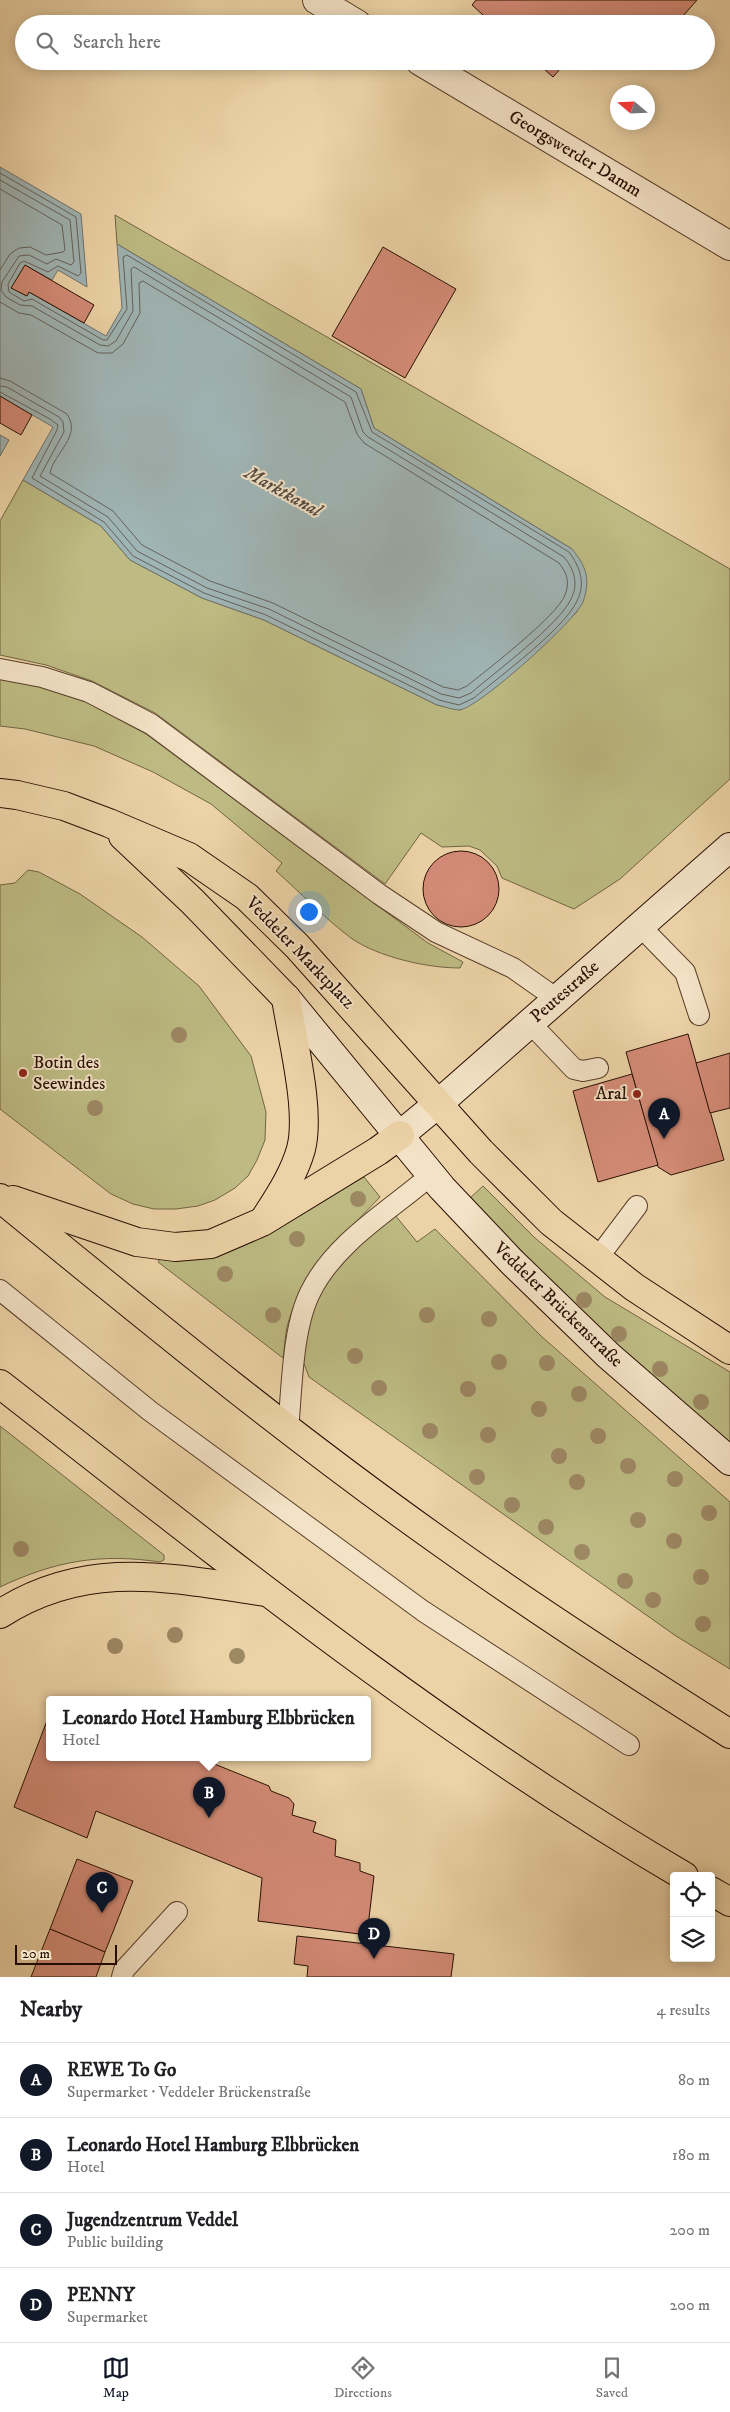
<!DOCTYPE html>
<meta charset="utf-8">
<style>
:root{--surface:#fff;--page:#f2f2f2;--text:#202124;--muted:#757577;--line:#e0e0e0;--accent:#111827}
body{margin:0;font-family:"IM FELL DW Pica",serif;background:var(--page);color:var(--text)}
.controls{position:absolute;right:15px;bottom:15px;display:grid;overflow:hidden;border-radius:5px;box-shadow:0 2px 12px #0003}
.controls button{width:45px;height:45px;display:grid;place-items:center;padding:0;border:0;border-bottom:1px solid var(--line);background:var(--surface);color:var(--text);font:25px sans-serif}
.compass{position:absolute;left:610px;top:85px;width:45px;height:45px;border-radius:50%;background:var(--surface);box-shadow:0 2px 12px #0003;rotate:289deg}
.scale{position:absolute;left:15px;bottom:12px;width:102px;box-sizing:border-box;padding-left:5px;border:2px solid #280e01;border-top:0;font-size:14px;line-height:18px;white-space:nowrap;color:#280e01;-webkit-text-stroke:4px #f3e2c6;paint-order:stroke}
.you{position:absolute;left:308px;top:911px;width:18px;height:18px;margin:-12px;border:4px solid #fff;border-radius:50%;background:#1a73e8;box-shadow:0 0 0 8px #1a73e833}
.badge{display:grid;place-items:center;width:32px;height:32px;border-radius:50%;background:var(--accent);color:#fff;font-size:16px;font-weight:700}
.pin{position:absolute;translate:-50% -41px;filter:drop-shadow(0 1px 2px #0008)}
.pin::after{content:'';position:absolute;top:26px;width:18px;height:15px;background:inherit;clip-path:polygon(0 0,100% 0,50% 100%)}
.popup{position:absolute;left:46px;top:1696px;width:325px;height:65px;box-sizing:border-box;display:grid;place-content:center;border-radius:5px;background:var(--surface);filter:drop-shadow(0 1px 4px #0005);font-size:16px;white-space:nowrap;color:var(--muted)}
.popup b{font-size:19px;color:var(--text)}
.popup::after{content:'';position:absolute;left:50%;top:100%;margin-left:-10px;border:10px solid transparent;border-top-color:var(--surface)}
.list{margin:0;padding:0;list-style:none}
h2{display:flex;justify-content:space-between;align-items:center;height:65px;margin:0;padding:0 20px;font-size:21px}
h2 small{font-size:16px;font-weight:400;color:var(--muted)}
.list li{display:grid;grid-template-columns:32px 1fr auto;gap:15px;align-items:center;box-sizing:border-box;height:75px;padding:0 20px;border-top:1px solid var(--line)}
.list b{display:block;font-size:19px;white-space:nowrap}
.list p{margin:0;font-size:16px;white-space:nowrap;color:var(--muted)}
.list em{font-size:16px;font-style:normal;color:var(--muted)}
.icon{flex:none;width:28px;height:28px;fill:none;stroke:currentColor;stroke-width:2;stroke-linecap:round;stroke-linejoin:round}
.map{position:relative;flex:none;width:730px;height:1977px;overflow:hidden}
.search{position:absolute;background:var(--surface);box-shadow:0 2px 12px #0003;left:15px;right:15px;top:15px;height:55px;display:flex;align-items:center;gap:12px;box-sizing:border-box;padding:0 18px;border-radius:28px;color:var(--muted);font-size:19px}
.sheet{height:365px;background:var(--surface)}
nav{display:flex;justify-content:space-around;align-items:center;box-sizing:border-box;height:70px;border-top:1px solid var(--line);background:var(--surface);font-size:14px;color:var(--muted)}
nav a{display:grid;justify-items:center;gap:2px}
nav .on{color:var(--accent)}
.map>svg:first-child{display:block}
.green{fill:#bdbb83;stroke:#726442}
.water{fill:#9fb4b4;stroke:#6f726c}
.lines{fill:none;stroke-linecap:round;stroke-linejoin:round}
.shore{stroke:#64615a;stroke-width:1}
.building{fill:#d48b77;stroke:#280e01}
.lane-casing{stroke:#593f2a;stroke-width:22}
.street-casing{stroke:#593f2a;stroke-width:30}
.secondary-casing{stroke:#280e01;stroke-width:30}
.primary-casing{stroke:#280e01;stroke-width:30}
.highway-casing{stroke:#280e01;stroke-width:30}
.lane{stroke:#f3e2c6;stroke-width:20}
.street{stroke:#f3e2c6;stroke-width:28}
.secondary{stroke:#f3e2c6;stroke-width:28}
.primary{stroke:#ecd3a7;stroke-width:28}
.highway{stroke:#ecd3a7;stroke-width:28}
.tree{fill:#9d8864}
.poi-dot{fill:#8f2418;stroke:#f3e2c6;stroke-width:2}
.labels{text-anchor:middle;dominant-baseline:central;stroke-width:4;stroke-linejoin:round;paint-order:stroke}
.street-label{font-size:18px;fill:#280e01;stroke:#f3e2c6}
.poi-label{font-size:18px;fill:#280e01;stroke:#f3e2c6;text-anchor:start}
.water-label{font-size:19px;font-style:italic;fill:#524840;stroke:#f3e2c6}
</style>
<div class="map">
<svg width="730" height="1977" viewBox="0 0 730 1977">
<rect width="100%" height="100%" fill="#ecd3a7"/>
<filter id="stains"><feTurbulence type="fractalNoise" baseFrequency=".004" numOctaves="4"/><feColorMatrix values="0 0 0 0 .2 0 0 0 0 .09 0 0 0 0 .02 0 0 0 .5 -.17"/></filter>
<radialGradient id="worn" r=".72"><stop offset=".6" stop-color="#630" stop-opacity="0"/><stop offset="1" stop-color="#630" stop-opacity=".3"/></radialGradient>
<g class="green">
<path d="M115,215L730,569V779L620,879L574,909L502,878L497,866L480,850L469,846L442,847L421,833L385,884L155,713L92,681L46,665L0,655V521L23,480L101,526L130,560L202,598L264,620L437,705L460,710L576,613C593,586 583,575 572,549L374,428L361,389L117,244Z"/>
<path d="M0,678L41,687L86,702L146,734L428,943L463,962L460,968C427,968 378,957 351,938C324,918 301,893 276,871L282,863L211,804L153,772L94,746L25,729L0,726Z"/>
<polygon points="28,870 39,872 80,894 142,937 199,986 251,1056 266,1112 265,1140 257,1160 248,1176 235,1188 215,1200 198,1206 176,1209 154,1209 133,1204 111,1194 0,1109 0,885 15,883"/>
<path d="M364,1177L380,1197C345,1234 304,1270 289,1320C285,1331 285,1346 283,1358L158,1262L160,1259C169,1259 178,1260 187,1260C244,1257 315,1205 364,1177Z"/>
<polygon points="483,1186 535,1238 605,1297 730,1372 730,1446 619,1348 468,1200"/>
<polygon points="395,1215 417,1242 435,1229 541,1336 730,1502 730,1669 676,1636 309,1377 303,1361 307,1324 332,1268"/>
<path d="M0,1426L164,1555V1560L160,1562C100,1553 55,1561 0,1587Z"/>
</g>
<g class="water">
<path d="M0,167L81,214L87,287L58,270L52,280L25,265L12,288L26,296L29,292L106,336L122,308L117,244L361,389L374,428L572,549C586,566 591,579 583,602C576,620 478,709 459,710C453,710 443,706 437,705L264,620L202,598L130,560L101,526L23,480L53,427L0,396Z"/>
<polygon points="0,435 9,440 0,456"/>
</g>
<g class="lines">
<g class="shore">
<path d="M0,173L76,217L81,273L78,276L58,266L48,272L24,261L20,263L8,284L9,292L24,301L32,299L103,340H107L127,309L123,257L127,255L356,392L372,432L569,552C580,567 586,583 577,601C564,629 500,676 474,698L459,705L439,700L266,615L204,593L133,556L104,522L32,478L57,430L58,425L50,419L0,392"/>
<path d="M0,180L70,220L74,262L71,265L56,259L47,264L29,255L19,256L2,282L1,290L6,297L20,305L32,306L100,345L108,346L116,341L133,311L131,269L134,267L351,397L363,432L368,437L564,557C574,569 579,584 571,599C559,625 495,672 471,693L459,698L441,694L269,609L207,588L137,551L108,517L40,476L64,432L63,422L59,417L7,387L0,386"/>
<polyline points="0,189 62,225 65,250 63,252 46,255 30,247 19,248 10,254 0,270"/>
<path d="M0,302L19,313L31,315L98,353H112L123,344L140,313L139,283L143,281L345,402L357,434L364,443L559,563C567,573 570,582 565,595C557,616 488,669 467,686L458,690L443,687L273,603L210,581L142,545L113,511L50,473C54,453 82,436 67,414L10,381L0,378"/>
</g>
</g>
<g class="building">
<polygon points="476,0 697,0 676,24 493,24 472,5"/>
<polygon points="535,61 567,61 553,77"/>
<polygon points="630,61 642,61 637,67"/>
<polygon points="383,247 456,289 405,378 332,336"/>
<polygon points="25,265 94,305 84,323 29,292 27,296 11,288"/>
<polygon points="0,396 32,415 21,435 0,423"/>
<circle cx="461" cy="889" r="38"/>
<polygon points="688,1034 724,1160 671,1175 658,1167 626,1052"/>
<polygon points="730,1053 730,1108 710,1113 696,1063"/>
<polygon points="632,1074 658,1165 598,1182 573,1091"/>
<polygon points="50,1713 50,1757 197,1757 269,1786 271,1791 289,1798 294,1804 292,1815 316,1822 313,1832 336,1840 335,1856 360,1863 360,1871 374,1876 367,1935 258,1921 262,1878 96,1811 87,1838 14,1807"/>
<polygon points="77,1859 133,1881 105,1952 50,1929"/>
<polygon points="50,1929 105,1952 96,1977 31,1977"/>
<polygon points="297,1936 454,1954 451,1977 307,1977 308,1966 294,1964"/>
</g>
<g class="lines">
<g class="lane-casing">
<g id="lane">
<polyline points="0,669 42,677 89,692 151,724 379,894 436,932 513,968 557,999"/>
<polyline points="640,926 685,972 699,1015"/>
<polyline points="530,1023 574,1069 583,1071 598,1068"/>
<polyline points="597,1259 637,1206"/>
<polyline points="0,1290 150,1411 423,1611 629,1745"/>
<path d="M288,1430C292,1389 292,1327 311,1291C336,1241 391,1210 431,1175"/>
<polyline points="122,1977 124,1970 177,1912"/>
</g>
</g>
<g class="street-casing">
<g id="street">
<polyline points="317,0 357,24"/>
<polyline points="420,61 730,246"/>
</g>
</g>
<g class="secondary-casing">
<g id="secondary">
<polyline points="286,998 442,1188 512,1262 609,1356 730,1461"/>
<polyline points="400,1135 439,1103 730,847"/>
</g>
</g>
<g class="primary-casing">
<g id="primary">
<polyline points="0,793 17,795 64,806 109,823 189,857 247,897 297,946 481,1152 551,1222 634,1287 730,1350"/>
<polyline points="123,836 193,902 286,998"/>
</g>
</g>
<g class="highway-casing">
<g id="highway">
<path d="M0,1198C147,1318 294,1439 449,1548C540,1613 635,1674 730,1734"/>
<polyline points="13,1200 137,1242 175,1247 211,1244 262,1222 378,1151 400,1135"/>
<path d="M266,1217C280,1195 294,1174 301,1149C311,1110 292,1039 286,998"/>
<path d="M0,1384C222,1557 441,1734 684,1876"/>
<path d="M0,1614C88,1558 169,1578 266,1592"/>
<polyline points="711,1891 730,1902"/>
</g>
</g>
<use href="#lane" class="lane"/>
<use href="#street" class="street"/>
<use href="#secondary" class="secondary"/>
<use href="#primary" class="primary"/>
<use href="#highway" class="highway"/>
</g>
<g class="tree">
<circle cx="179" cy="1035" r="8"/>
<circle cx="95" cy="1108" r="8"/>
<circle cx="358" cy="1199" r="8"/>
<circle cx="297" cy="1239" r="8"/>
<circle cx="225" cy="1274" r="8"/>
<circle cx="584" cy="1300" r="8"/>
<circle cx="273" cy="1315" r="8"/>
<circle cx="427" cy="1315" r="8"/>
<circle cx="489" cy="1319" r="8"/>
<circle cx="619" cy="1334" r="8"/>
<circle cx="355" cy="1356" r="8"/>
<circle cx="499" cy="1362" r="8"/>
<circle cx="547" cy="1363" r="8"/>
<circle cx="660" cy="1369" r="8"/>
<circle cx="379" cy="1388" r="8"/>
<circle cx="468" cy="1389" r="8"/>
<circle cx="579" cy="1394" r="8"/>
<circle cx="701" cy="1402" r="8"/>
<circle cx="539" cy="1409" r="8"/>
<circle cx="430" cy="1431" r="8"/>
<circle cx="488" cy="1435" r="8"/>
<circle cx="598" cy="1436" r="8"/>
<circle cx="559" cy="1456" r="8"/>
<circle cx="628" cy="1466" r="8"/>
<circle cx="477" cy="1477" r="8"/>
<circle cx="675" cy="1479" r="8"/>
<circle cx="577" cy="1482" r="8"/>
<circle cx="512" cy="1505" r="8"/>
<circle cx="709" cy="1513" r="8"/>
<circle cx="638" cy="1520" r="8"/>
<circle cx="546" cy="1527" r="8"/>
<circle cx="674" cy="1541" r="8"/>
<circle cx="21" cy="1549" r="8"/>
<circle cx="582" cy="1552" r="8"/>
<circle cx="701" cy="1577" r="8"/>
<circle cx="625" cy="1581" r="8"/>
<circle cx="653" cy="1600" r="8"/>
<circle cx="703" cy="1624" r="8"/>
<circle cx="175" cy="1635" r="8"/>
<circle cx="115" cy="1646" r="8"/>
<circle cx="237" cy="1656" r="8"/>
</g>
<g class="poi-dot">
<circle cx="23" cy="1073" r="5"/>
<circle cx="637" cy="1094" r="5"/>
</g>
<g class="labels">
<g class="street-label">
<text transform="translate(575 154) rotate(31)">Georgswerder Damm</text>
<text transform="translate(300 953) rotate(46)">Veddeler Marktplatz</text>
<text transform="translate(565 992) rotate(-41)">Peutestraße</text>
<text transform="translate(558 1305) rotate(44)">Veddeler Brückenstraße</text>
</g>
<g class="poi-label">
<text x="33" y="1063">Botin des<tspan x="33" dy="21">Seewindes</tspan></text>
<text x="627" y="1094" text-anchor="end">Aral</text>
</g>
<g class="water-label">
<text transform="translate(283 492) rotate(29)">Marktkanal</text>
</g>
</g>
<rect width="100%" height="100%" filter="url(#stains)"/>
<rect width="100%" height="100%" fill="url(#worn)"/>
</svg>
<div class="controls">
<button><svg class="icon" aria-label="locate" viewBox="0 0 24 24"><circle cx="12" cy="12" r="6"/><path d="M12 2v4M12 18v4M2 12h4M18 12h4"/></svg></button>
<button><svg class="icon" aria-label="layers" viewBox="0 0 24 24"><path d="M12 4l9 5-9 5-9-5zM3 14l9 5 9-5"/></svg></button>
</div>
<svg class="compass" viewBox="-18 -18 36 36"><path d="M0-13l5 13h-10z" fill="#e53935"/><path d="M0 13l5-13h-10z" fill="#757577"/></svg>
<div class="scale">20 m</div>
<div class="you"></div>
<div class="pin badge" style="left:664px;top:1139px">A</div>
<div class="pin badge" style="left:209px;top:1818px">B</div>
<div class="popup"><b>Leonardo Hotel Hamburg Elbbrücken</b>Hotel</div>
<div class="pin badge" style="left:102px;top:1913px">C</div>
<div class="pin badge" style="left:374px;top:1959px">D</div>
<div class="search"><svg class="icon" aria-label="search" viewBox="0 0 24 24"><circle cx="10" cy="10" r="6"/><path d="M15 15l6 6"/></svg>Search here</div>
</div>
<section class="sheet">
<h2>Nearby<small>4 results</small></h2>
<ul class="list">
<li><span class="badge">A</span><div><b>REWE To Go</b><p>Supermarket · Veddeler Brückenstraße</p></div><em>80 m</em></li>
<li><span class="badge">B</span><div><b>Leonardo Hotel Hamburg Elbbrücken</b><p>Hotel</p></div><em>180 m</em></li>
<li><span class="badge">C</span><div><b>Jugendzentrum Veddel</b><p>Public building</p></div><em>200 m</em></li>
<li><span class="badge">D</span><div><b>PENNY</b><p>Supermarket</p></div><em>200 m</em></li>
</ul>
</section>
<nav>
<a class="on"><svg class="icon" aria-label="map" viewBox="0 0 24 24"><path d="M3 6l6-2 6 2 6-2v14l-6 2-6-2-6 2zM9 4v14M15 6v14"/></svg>Map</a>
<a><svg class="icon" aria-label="directions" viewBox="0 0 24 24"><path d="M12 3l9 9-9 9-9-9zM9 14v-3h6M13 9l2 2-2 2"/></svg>Directions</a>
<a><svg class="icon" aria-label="saved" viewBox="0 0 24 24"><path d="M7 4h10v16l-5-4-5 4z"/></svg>Saved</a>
</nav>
